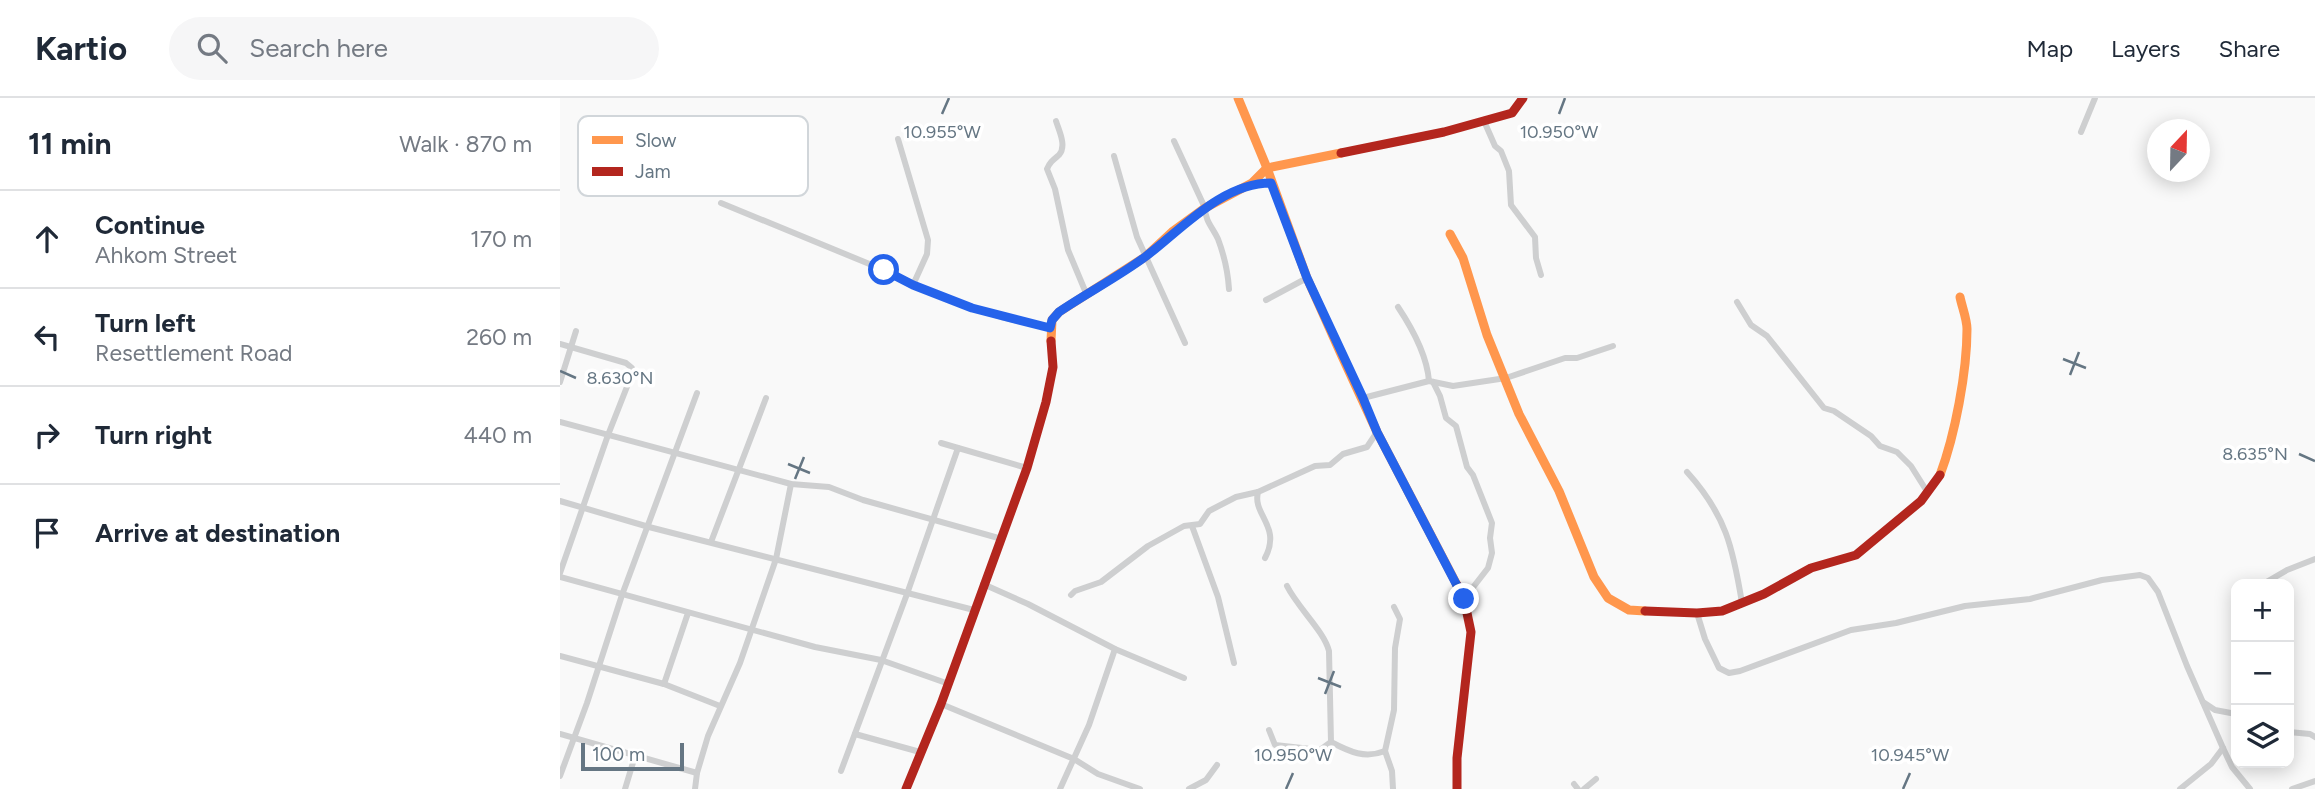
<!DOCTYPE html>
<meta charset="utf-8">
<style>
:root{--surface:#fff;--page:#f6f6f7;--text:#1f2937;--muted:#747a83;--line:#e0e1e3}
body{margin:0;font-family:Figtree,sans-serif;background:var(--page);color:var(--text)}
.controls{position:absolute;right:21px;bottom:21px;display:grid;overflow:hidden;border-radius:14px;box-shadow:0 4px 18px #0003}
.controls button{width:63px;height:63px;display:grid;place-items:center;padding:0;border:0;border-bottom:2px solid var(--line);background:var(--surface);color:var(--text);font:35px sans-serif}
.compass{position:absolute;left:1587px;top:21px;width:63px;height:63px;border-radius:50%;background:var(--surface);box-shadow:0 4px 18px #0003;rotate:22deg}
.scale{position:absolute;left:21px;bottom:18px;width:103px;box-sizing:border-box;padding-left:7px;border:4px solid #657683;border-top:0;font-size:19px;line-height:24px;white-space:nowrap;color:#657683;-webkit-text-stroke:5px #fff;paint-order:stroke}
.stop{position:absolute;width:21px;height:21px;margin:-16px;border:5px solid #2563eb;border-radius:50%;background:#fff}
.stop.end{background:#2563eb;border-color:#fff;box-shadow:0 2px 7px #0008}
.list{margin:0;padding:0;list-style:none}
h2{display:flex;justify-content:space-between;align-items:center;height:91px;margin:0;padding:0 28px;font-size:30px}
h2 small{font-size:23px;font-weight:400;color:var(--muted)}
.list li{display:grid;grid-template-columns:46px 1fr auto;gap:21px;align-items:center;box-sizing:border-box;height:98px;padding:0 28px;border-top:2px solid var(--line)}
.list b{display:block;font-size:26px;white-space:nowrap}
.list p{margin:0;font-size:23px;white-space:nowrap;color:var(--muted)}
.list em{font-size:23px;font-style:normal;color:var(--muted)}
.icon{flex:none;width:38px;height:38px;fill:none;stroke:currentColor;stroke-width:2;stroke-linecap:round;stroke-linejoin:round}
.map{position:relative;flex:none;width:1755px;height:691px;overflow:hidden}
header{display:flex;align-items:center;gap:42px;box-sizing:border-box;height:98px;padding:0 35px;background:var(--surface);border-bottom:2px solid var(--line)}
header strong{font-size:33px}
nav{display:flex;gap:38px;margin-inline-start:auto;font-size:24px}
.search{width:490px;height:63px;background:var(--page);display:flex;align-items:center;gap:18px;box-sizing:border-box;padding:0 24px;border-radius:38px;color:var(--muted);font-size:26px}
main{display:flex}
aside{flex:1;background:var(--surface)}
.map>svg:first-child{display:block}
.lines{fill:none;stroke-linecap:round;stroke-linejoin:round}
.street{stroke:#cecfd0;stroke-width:6}
.slow{stroke:#ff974d;stroke-width:9}
.jam{stroke:#b3261e;stroke-width:9}
.route{stroke:#2563eb;stroke-width:9}
.ticks{fill:none;stroke:#657683;stroke-width:2.5}
.key{fill:#fff;stroke:#d1d6da;stroke-width:2}
.key-label{font-size:19px;fill:#657683}
.ticks-label{font-size:18px;text-anchor:middle;fill:#657683;stroke:#fff;stroke-width:7;stroke-linejoin:round;paint-order:stroke}
</style>
<header>
<strong>Kartio</strong>
<div class="search"><svg class="icon" aria-label="search" viewBox="0 0 24 24"><circle cx="10" cy="10" r="6"/><path d="M15 15l6 6"/></svg>Search here</div>
<nav><a>Map</a><a>Layers</a><a>Share</a></nav>
</header>
<main>
<aside>
<h2>11 min<small>Walk · 870 m</small></h2>
<ul class="list">
<li><svg class="icon" aria-label="ahead" viewBox="0 0 24 24"><path d="M12 20V5M6 11l6-6 6 6"/></svg><div><b>Continue</b><p>Ahkom Street</p></div><em>170 m</em></li>
<li><svg class="icon" aria-label="left" viewBox="0 0 24 24"><path d="M17 20v-9H6M10 6l-5 5 5 5"/></svg><div><b>Turn left</b><p>Resettlement Road</p></div><em>260 m</em></li>
<li><svg class="icon" aria-label="right" viewBox="0 0 24 24"><path d="M7 20v-9h11M14 6l5 5-5 5"/></svg><div><b>Turn right</b></div><em>440 m</em></li>
<li><svg class="icon" aria-label="arrive" viewBox="0 0 24 24"><path d="M6 21V4h12l-3 4 3 4H6"/></svg><div><b>Arrive at destination</b></div></li>
</ul>
</aside>
<div class="map">
<svg width="1755" height="691" viewBox="0 0 1755 691">
<rect width="100%" height="100%" fill="#f9f9f9"/>
<g class="lines">
<g class="street">
<path d="M496,23C499,33 507,48 499,57C493,62 490,64 487,71L495,91L508,152L526,195"/>
<polyline points="924,23 935,48 941,53 949,73 951,107 975,139 976,160 981,177"/>
<polyline points="1521,34 1535,0"/>
<polyline points="338,41 368,142 367,156 353,187"/>
<path d="M614,43L645,110C645,123 653,130 658,141C664,157 668,175 669,191"/>
<polyline points="554,58 577,139 625,245"/>
<polyline points="692,85 711,85"/>
<polyline points="161,105 324,172 380,198 441,219 490,230"/>
<polyline points="706,202 747,180"/>
<polyline points="1177,204 1191,227 1207,238 1264,310 1274,313 1311,338 1320,348 1337,354 1351,368 1368,395"/>
<path d="M838,209C852,230 867,258 869,283"/>
<polyline points="0,246 66,265 72,270 72,276 48,337 0,475"/>
<polyline points="0,284 16,233"/>
<polyline points="873,284 880,298 886,320 896,328 907,369 913,377 932,425 930,440 932,455 928,470 904,501"/>
<polyline points="803,300 869,283 893,288 946,280 1005,260 1017,260 1053,248"/>
<polyline points="0,324 231,386 269,389 303,402 442,441"/>
<polyline points="381,345 467,370"/>
<path d="M1127,374C1166,417 1173,450 1182,505"/>
<path d="M698,394C692,417 722,428 705,460"/>
<polyline points="0,403 89,429 414,512"/>
<polyline points="632,428 658,499 674,565"/>
<polyline points="151,444 206,300"/>
<polyline points="0,479 255,549 321,562 389,586"/>
<polyline points="423,486 468,506 555,551 624,580"/>
<polyline points="1703,486 1727,472 1755,461"/>
<path d="M727,488C738,510 764,533 769,553L771,644C790,654 805,661 825,653"/>
<polyline points="511,497 515,493 541,484 588,448 624,428 640,426 649,413 676,399 698,394 755,368 770,367 783,356 807,349 817,334"/>
<polyline points="1137,515 1145,541 1159,570 1169,575 1180,573 1291,532 1336,525 1405,508 1470,501 1542,482 1580,477 1588,480 1598,494 1627,568 1663,650 1672,669 1690,691"/>
<polyline points="0,558 104,586 160,608"/>
<polyline points="104,586 128,515"/>
<polyline points="1643,604 1655,612 1676,616"/>
<polyline points="381,606 514,661 538,676 580,691"/>
<polyline points="709,632 715,647 760,652 771,644"/>
<polyline points="1729,634 1750,636 1755,639"/>
<polyline points="0,636 137,675"/>
<polyline points="295,636 360,654"/>
<polyline points="281,673 347,496 398,350"/>
<polyline points="0,678 27,605 62,497 137,295"/>
<polyline points="1014,686 1018,691"/>
<polyline points="65,691 75,658"/>
<polyline points="135,691 137,675 148,638 180,565 216,461 231,386"/>
<polyline points="500,691 529,627 555,551"/>
<polyline points="629,691 646,682 657,667"/>
<polyline points="833,691 832,673 825,653 834,612 835,550 840,521 834,509"/>
<polyline points="1024,691 1036,681"/>
<polyline points="1620,691 1651,666 1663,650"/>
<polyline points="1732,691 1755,683"/>
</g>
<g class="slow">
<polyline points="678,0 707,70 747,180 780,254 817,334 897,487"/>
<polyline points="890,136 903,160 927,237 959,316 999,393 1034,479 1048,500 1069,512 1085,513"/>
<polyline points="491,243 492,222 499,214 585,159 612,134 645,110 692,85 707,70 781,55"/>
<path d="M1380,377C1395,337 1407,274 1407,231C1407,221 1402,209 1400,199"/>
</g>
<g class="jam">
<polyline points="781,55 884,34 952,15 963,0"/>
<polyline points="897,487 904,501 911,534 897,660 897,691"/>
<polyline points="1085,513 1137,515 1162,513 1204,496 1251,470 1296,457 1361,403 1380,377"/>
<polyline points="346,691 381,606 467,370 486,304 493,269 491,243"/>
</g>
</g>
<g class="lines">
<path class="route" d="M324,172L353,187L412,210L490,230L492,222L499,214C527,195 558,179 585,159C622,131 662,85 711,85L747,180L803,300L817,334L904,501"/>
</g>
<path class="ticks" d="M382,16L389,0M999,16L1005,0M1503,261L1526,270M0,273L16,280M1510,277L1519,254M1739,356L1755,363M228,366L250,375M235,381L244,359M758,580L781,589M765,596L774,573M726,691L733,675M1343,691L1350,675"/>
<rect x="18" y="18" width="230" height="80" rx="10" class="key"/>
<rect x="32" y="38" width="31" height="8" fill="#ff974d"/>
<rect x="32" y="69" width="31" height="9" fill="#b3261e"/>
<g class="key-label">
<text x="75" y="49">Slow</text>
<text x="75" y="80">Jam</text>
</g>
<g class="ticks-label">
<text x="382" y="40">10.955°W</text>
<text x="999" y="40">10.950°W</text>
<text x="60" y="286">8.630°N</text>
<text x="1695" y="362">8.635°N</text>
<text x="733" y="663">10.950°W</text>
<text x="1350" y="663">10.945°W</text>
</g>
</svg>
<div class="controls">
<button>+</button>
<button>−</button>
<button><svg class="icon" aria-label="layers" viewBox="0 0 24 24"><path d="M12 4l9 5-9 5-9-5zM3 14l9 5 9-5"/></svg></button>
</div>
<svg class="compass" viewBox="-18 -18 36 36"><path d="M0-13l5 13h-10z" fill="#e53935"/><path d="M0 13l5-13h-10z" fill="#747a83"/></svg>
<div class="scale">100 m</div>
<div class="stop" style="left:324px;top:172px"></div>
<div class="stop end" style="left:904px;top:501px"></div>
</div>
</main>
